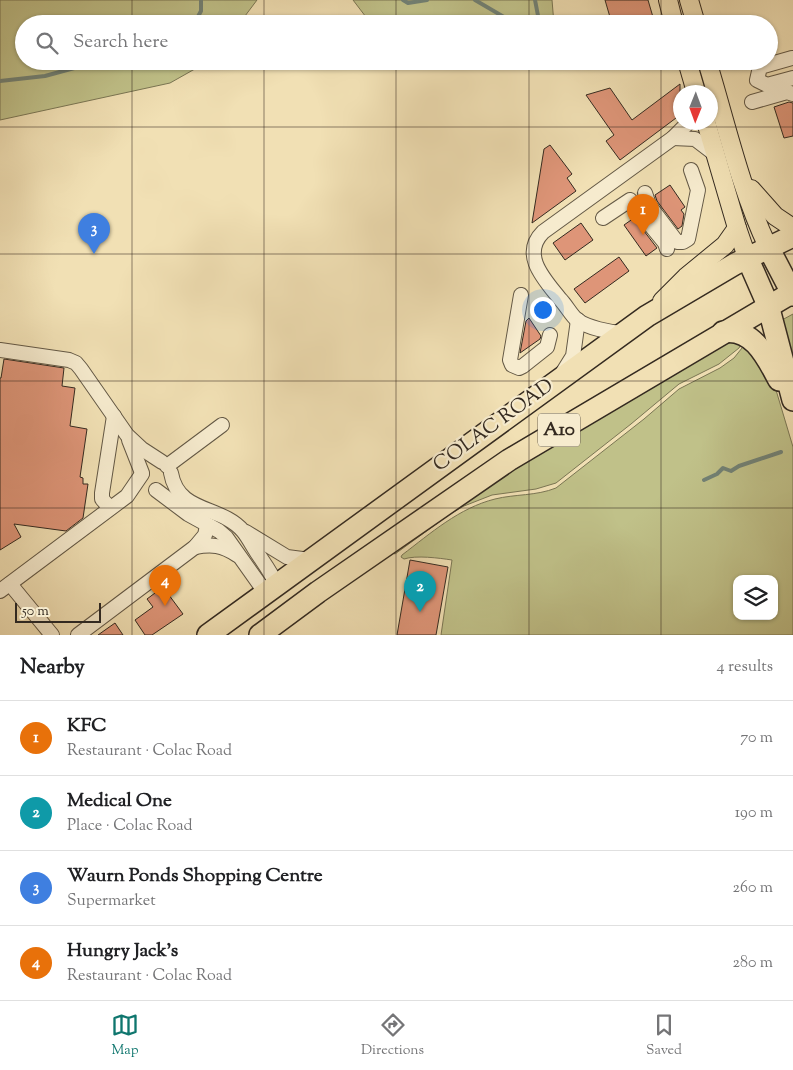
<!DOCTYPE html>
<meta charset="utf-8">
<style>
:root{--surface:#fff;--page:#f6f6f6;--text:#202124;--muted:#757577;--line:#e0e0e0;--accent:#0f766e}
body{margin:0;font-family:"Sorts Mill Goudy",serif;background:var(--page);color:var(--text)}
.controls{position:absolute;right:15px;bottom:15px;display:grid;overflow:hidden;border-radius:10px;box-shadow:0 1px 4px #0004}
.controls button{width:45px;height:45px;display:grid;place-items:center;padding:0;border:0;border-bottom:1px solid var(--line);background:var(--surface);color:var(--text);font:25px sans-serif}
.compass{position:absolute;left:673px;top:85px;width:45px;height:45px;border-radius:50%;background:var(--surface);box-shadow:0 1px 4px #0004;rotate:181deg}
.scale{position:absolute;left:15px;bottom:12px;width:86px;box-sizing:border-box;padding-left:5px;border:2px solid #342a20;border-top:0;font-size:14px;line-height:18px;white-space:nowrap;color:#342a20;-webkit-text-stroke:4px #f6ebce;paint-order:stroke}
.you{position:absolute;left:542px;top:309px;width:18px;height:18px;margin:-12px;border:4px solid #fff;border-radius:50%;background:#1a73e8;box-shadow:0 0 0 8px #1a73e833}
.badge{display:grid;place-items:center;width:32px;height:32px;border-radius:50%;background:var(--accent);color:#fff;font-size:16px;font-weight:700}
.pin{position:absolute;translate:-50% -41px;filter:drop-shadow(0 1px 2px #0008)}
.pin::after{content:'';position:absolute;top:26px;width:18px;height:15px;background:inherit;clip-path:polygon(0 0,100% 0,50% 100%)}
.list{margin:0;padding:0;list-style:none}
h2{display:flex;justify-content:space-between;align-items:center;height:65px;margin:0;padding:0 20px;font-size:21px}
h2 small{font-size:16px;font-weight:400;color:var(--muted)}
.list li{display:grid;grid-template-columns:32px 1fr auto;gap:15px;align-items:center;box-sizing:border-box;height:75px;padding:0 20px;border-top:1px solid var(--line)}
.list b{display:block;font-size:19px;white-space:nowrap}
.list p{margin:0;font-size:16px;white-space:nowrap;color:var(--muted)}
.list em{font-size:16px;font-style:normal;color:var(--muted)}
.icon{flex:none;width:28px;height:28px;fill:none;stroke:currentColor;stroke-width:2;stroke-linecap:round;stroke-linejoin:round}
.map{position:relative;flex:none;width:793px;height:635px;overflow:hidden}
.search{position:absolute;background:var(--surface);box-shadow:0 1px 4px #0004;left:15px;right:15px;top:15px;height:55px;display:flex;align-items:center;gap:12px;box-sizing:border-box;padding:0 18px;border-radius:28px;color:var(--muted);font-size:19px}
.sheet{height:365px;background:var(--surface)}
nav{display:flex;justify-content:space-around;align-items:center;box-sizing:border-box;height:70px;border-top:1px solid var(--line);background:var(--surface);font-size:14px;color:var(--muted)}
nav a{display:grid;justify-items:center;gap:2px}
nav .on{color:var(--accent)}
.map>svg:first-child{display:block}
.green{fill:#c0c189;stroke:#7a7654;fill-rule:evenodd}
.lines{fill:none;stroke-linecap:round;stroke-linejoin:round}
.stream{stroke:#728276;stroke-width:4}
.building{fill:#de9578;stroke:#342a20}
.minor-casing{stroke:#635845;stroke-width:16}
.major-casing{stroke:#342a20;stroke-width:20}
.highway-casing{stroke:#342a20;stroke-width:24}
.minor{stroke:#f6ebce;stroke-width:14}
.major{stroke:#f1e0b4;stroke-width:18}
.highway{stroke:#f1e0b4;stroke-width:21}
.grid{fill:none;stroke:#342a20;stroke-width:1;stroke-opacity:0.55}
.labels{text-anchor:middle;dominant-baseline:central;stroke-width:4.5;stroke-linejoin:round;paint-order:stroke}
.shield{fill:#f6ebce;stroke:#6e6454;stroke-width:1}
.shield-label{font-size:19px;font-weight:bold;fill:#342a20}
.street-label{font-size:20px;fill:#342a20;stroke:#f6ebce}
</style>
<div class="map">
<svg width="793" height="635" viewBox="0 0 793 635">
<rect width="100%" height="100%" fill="#f1e0b4"/>
<filter id="stains"><feTurbulence type="fractalNoise" baseFrequency=".004" numOctaves="4"/><feColorMatrix values="0 0 0 0 .2 0 0 0 0 .09 0 0 0 0 .02 0 0 0 .5 -.17"/></filter>
<radialGradient id="worn" r=".72"><stop offset=".6" stop-color="#630" stop-opacity="0"/><stop offset="1" stop-color="#630" stop-opacity=".3"/></radialGradient>
<g class="green">
<polygon points="0,0 257,0 239,24 24,24 24,61 209,61 170,83 0,120"/>
<polygon points="353,0 552,0 554,24 377,24 369,21"/>
<polygon points="459,61 531,61 528,64 505,67 462,63"/>
<polygon points="793,314 793,358 787,343 782,320"/>
<polygon points="731,340 743,341 739,348 719,364 679,384 631,424 556,483 536,489 492,495 464,506 450,514 395,554 393,553 414,534 519,465"/>
<path d="M746,343L773,380L793,447V635H441L452,560C439,558 416,555 404,559L401,557L402,555C431,533 459,508 495,499C515,494 536,496 556,488L644,419L679,389L720,368L734,358ZM737,579H774V616H737Z"/>
</g>
<g class="lines">
<g class="stream">
<polyline points="403,0 408,3 427,0"/>
<polyline points="475,0 516,24"/>
<polyline points="535,0 539,21 537,24"/>
<polyline points="194,24 201,11 201,0"/>
<polyline points="0,81 45,76 100,61"/>
<polyline points="704,480 717,474 723,468 731,471 739,466 781,452"/>
</g>
</g>
<g class="building">
<polygon points="605,0 648,0 655,24 612,24"/>
<polygon points="680,84 680,115 620,160 606,141 614,135 586,95 610,88 632,120"/>
<polygon points="789,102 793,103 793,136 784,138 774,107"/>
<polygon points="550,145 572,174 567,178 576,191 532,223 544,149"/>
<polygon points="670,185 685,207 681,210 684,214 682,226 678,229 657,201 655,195"/>
<polygon points="634,218 657,248 646,256 624,225"/>
<polygon points="581,223 593,240 565,260 553,243"/>
<polygon points="619,257 629,271 585,303 574,289"/>
<polygon points="529,318 541,336 540,339 520,353 526,321"/>
<polygon points="4,359 64,368 62,386 75,388 70,426 87,429 80,477 83,478 83,484 88,484 83,518 66,531 14,524 21,537 0,550 0,378 1,378"/>
<polygon points="410,560 448,567 436,635 397,635"/>
<polygon points="163,587 183,614 152,635 145,635 135,620 153,607 147,599"/>
<polygon points="115,623 123,635 98,635"/>
</g>
<g class="lines">
<g class="minor-casing">
<g id="minor">
<polyline points="792,58 760,67 757,80 767,85 793,78"/>
<polyline points="752,102 787,92 793,94"/>
<polyline points="673,138 695,139 716,155"/>
<polyline points="645,193 649,205 677,242 683,242 688,239 698,190 691,170"/>
<polyline points="603,218 630,200 665,243 667,249"/>
<polyline points="521,295 510,360 512,365 519,368 523,366 547,347 550,335"/>
<path d="M622,333C609,332 588,328 577,320C571,315 566,305 560,299C545,280 520,255 543,232L673,138L689,122"/>
<polyline points="0,350 69,360 76,363 81,369 127,435 142,449 162,462"/>
<polyline points="563,372 573,356 578,320"/>
<polyline points="129,440 142,473"/>
<polyline points="167,466 222,425"/>
<path d="M171,473C178,514 221,505 243,531C248,537 252,545 256,551C263,562 271,572 276,584"/>
<polyline points="156,490 188,514 219,531 226,537 265,592"/>
<polyline points="110,508 102,499 102,493 114,416"/>
<polyline points="246,532 287,557 310,560"/>
<path d="M195,547C212,544 222,545 237,555"/>
<polyline points="10,584 52,635"/>
<polyline points="0,591 127,496 142,474"/>
<polyline points="78,635 195,547 205,535 207,526"/>
</g>
</g>
<g class="major-casing">
<g id="major">
<polyline points="668,0 674,24"/>
<polyline points="689,0 696,24"/>
<polyline points="687,61 696,92"/>
<path d="M707,61C726,123 740,188 768,247"/>
<polyline points="706,122 737,228 747,257"/>
<polyline points="751,189 775,216 793,228"/>
<polyline points="662,301 686,277 725,245 737,228"/>
</g>
</g>
<g class="highway-casing">
<g id="highway">
<polyline points="768,247 793,295"/>
<polyline points="747,257 768,305 793,400"/>
<path d="M723,332C753,327 767,358 779,380"/>
<polyline points="208,635 647,316 735,264 793,236"/>
<polyline points="260,635 318,592 509,460 793,292"/>
</g>
</g>
<use href="#minor" class="minor"/>
<use href="#major" class="major"/>
<use href="#highway" class="highway"/>
</g>
<path class="grid" d="M132,0V24M264,0V24M396,0V24M529,0V24M661,0V24M132,61V635M264,61V635M396,61V635M529,61V635M661,61V635M0,127H793M0,254H793M0,381H793M0,508H793"/>
<g class="labels">
<rect class="shield" x="538" y="413.5" width="42" height="33" rx="4"/>
<g class="shield-label">
<text x="559" y="430">A10</text>
</g>
<g class="street-label">
<text transform="translate(494 426) rotate(-36)">COLAC ROAD</text>
</g>
</g>
<rect width="100%" height="100%" filter="url(#stains)"/>
<rect width="100%" height="100%" fill="url(#worn)"/>
</svg>
<div class="controls">
<button><svg class="icon" aria-label="layers" viewBox="0 0 24 24"><path d="M12 4l9 5-9 5-9-5zM3 14l9 5 9-5"/></svg></button>
</div>
<svg class="compass" viewBox="-18 -18 36 36"><path d="M0-13l5 13h-10z" fill="#e53935"/><path d="M0 13l5-13h-10z" fill="#757577"/></svg>
<div class="scale">50 m</div>
<div class="you"></div>
<div class="pin badge" style="left:643px;top:235px;background:#e8710a">1</div>
<div class="pin badge" style="left:420px;top:612px;background:#0f9aa8">2</div>
<div class="pin badge" style="left:94px;top:254px;background:#3f7fe0">3</div>
<div class="pin badge" style="left:165px;top:606px;background:#e8710a">4</div>
<div class="search"><svg class="icon" aria-label="search" viewBox="0 0 24 24"><circle cx="10" cy="10" r="6"/><path d="M15 15l6 6"/></svg>Search here</div>
</div>
<section class="sheet">
<h2>Nearby<small>4 results</small></h2>
<ul class="list">
<li><span class="badge" style="background:#e8710a">1</span><div><b>KFC</b><p>Restaurant · Colac Road</p></div><em>70 m</em></li>
<li><span class="badge" style="background:#0f9aa8">2</span><div><b>Medical One</b><p>Place · Colac Road</p></div><em>190 m</em></li>
<li><span class="badge" style="background:#3f7fe0">3</span><div><b>Waurn Ponds Shopping Centre</b><p>Supermarket</p></div><em>260 m</em></li>
<li><span class="badge" style="background:#e8710a">4</span><div><b>Hungry Jack's</b><p>Restaurant · Colac Road</p></div><em>280 m</em></li>
</ul>
</section>
<nav>
<a class="on"><svg class="icon" aria-label="map" viewBox="0 0 24 24"><path d="M3 6l6-2 6 2 6-2v14l-6 2-6-2-6 2zM9 4v14M15 6v14"/></svg>Map</a>
<a><svg class="icon" aria-label="directions" viewBox="0 0 24 24"><path d="M12 3l9 9-9 9-9-9zM9 14v-3h6M13 9l2 2-2 2"/></svg>Directions</a>
<a><svg class="icon" aria-label="saved" viewBox="0 0 24 24"><path d="M7 4h10v16l-5-4-5 4z"/></svg>Saved</a>
</nav>
